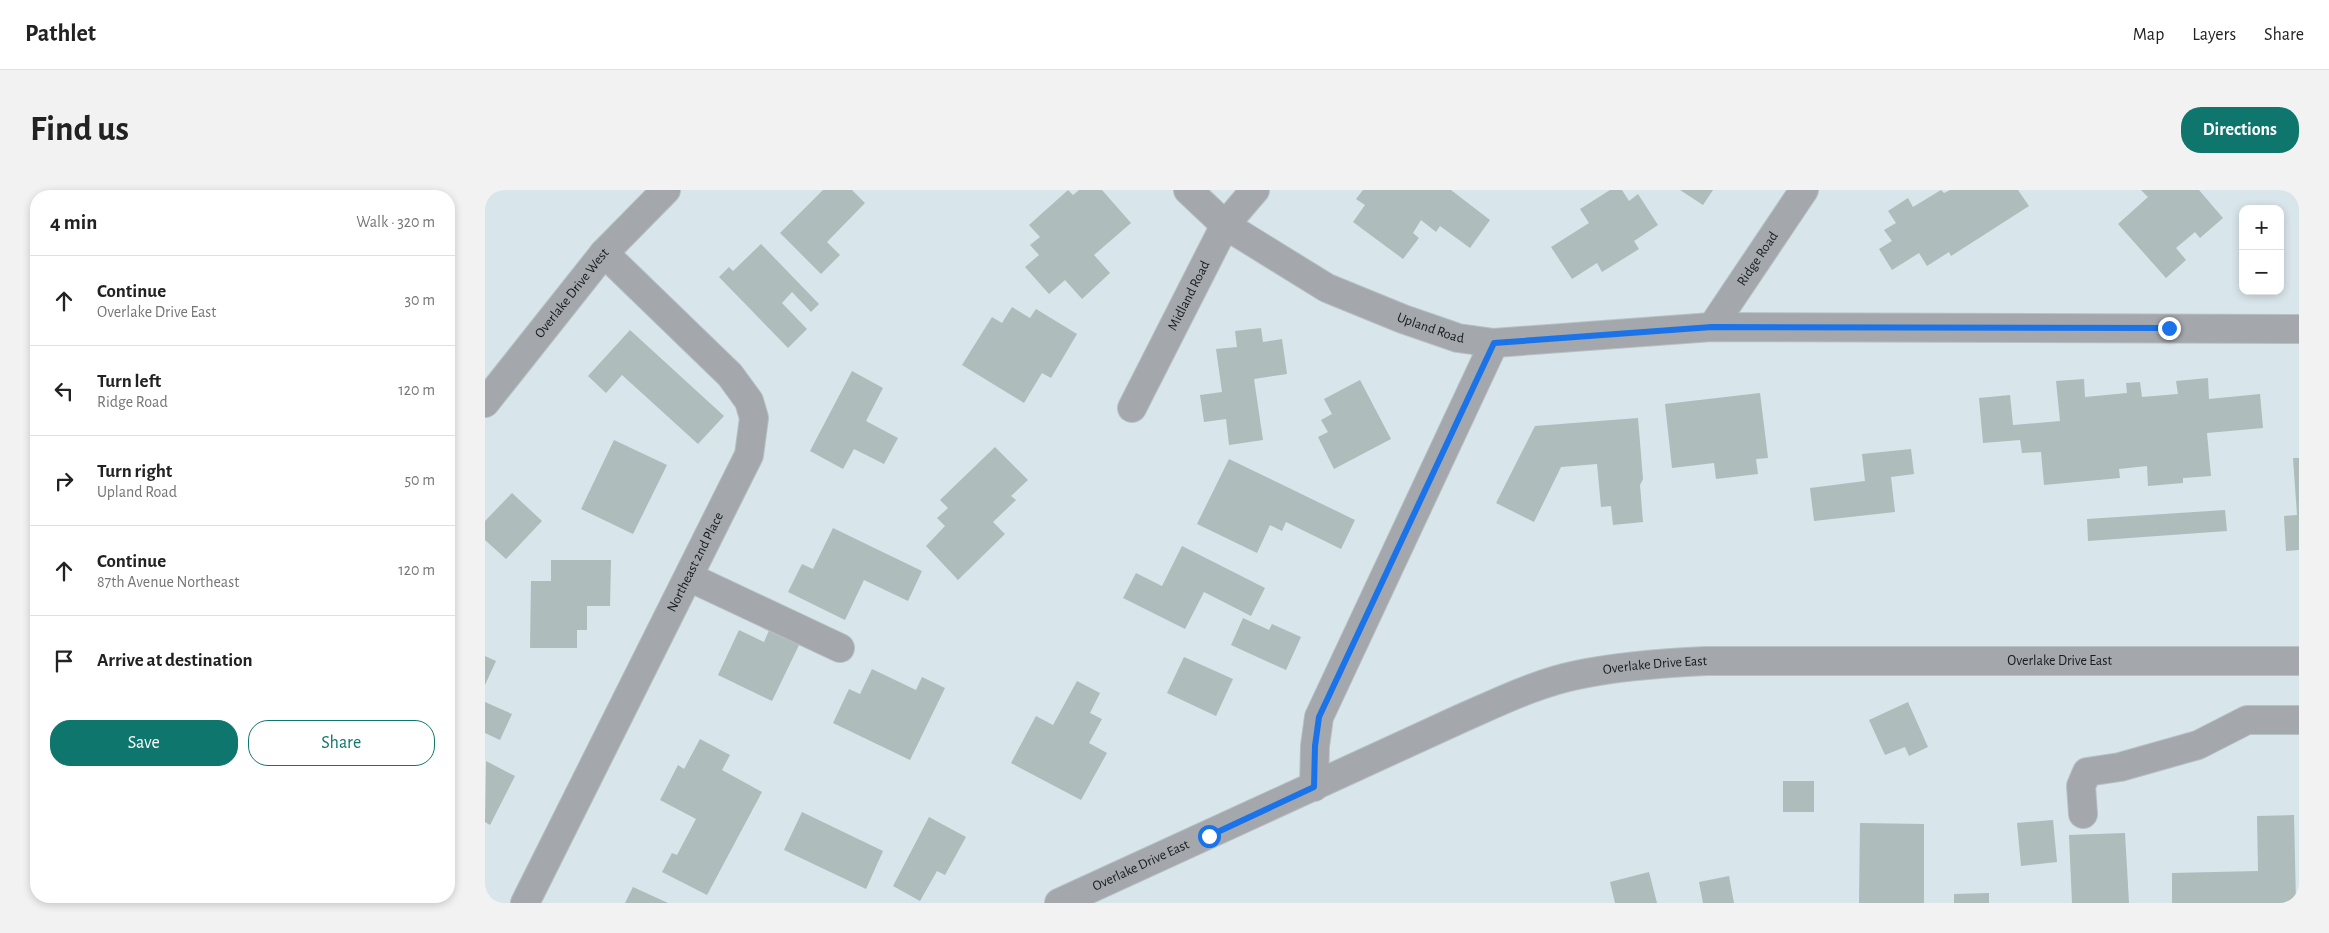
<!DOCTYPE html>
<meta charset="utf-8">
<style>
:root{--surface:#fff;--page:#f2f2f2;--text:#222;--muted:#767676;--line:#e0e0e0;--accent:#0f766e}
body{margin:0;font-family:"Alegreya Sans",sans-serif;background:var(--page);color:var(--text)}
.controls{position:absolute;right:15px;top:15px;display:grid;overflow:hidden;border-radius:10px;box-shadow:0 2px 8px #0003}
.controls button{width:45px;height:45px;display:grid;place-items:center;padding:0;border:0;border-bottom:1px solid var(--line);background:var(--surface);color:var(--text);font:25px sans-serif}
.stop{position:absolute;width:15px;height:15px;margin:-11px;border:4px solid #1a73e8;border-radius:50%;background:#fff}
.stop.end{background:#1a73e8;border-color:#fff;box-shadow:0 1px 5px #0008}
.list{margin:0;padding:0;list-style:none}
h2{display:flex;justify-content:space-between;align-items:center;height:65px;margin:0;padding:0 20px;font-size:21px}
h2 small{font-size:16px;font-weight:400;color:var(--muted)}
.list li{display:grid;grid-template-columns:32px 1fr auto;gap:15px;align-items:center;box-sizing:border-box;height:90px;padding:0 20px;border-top:1px solid var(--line)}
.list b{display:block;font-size:19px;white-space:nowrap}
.list p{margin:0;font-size:16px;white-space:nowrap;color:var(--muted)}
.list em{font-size:16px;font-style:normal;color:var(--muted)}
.actions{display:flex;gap:10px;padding:15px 20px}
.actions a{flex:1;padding:11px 0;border:1px solid var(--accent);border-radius:20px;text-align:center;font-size:18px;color:var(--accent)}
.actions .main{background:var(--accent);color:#fff}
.icon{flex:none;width:28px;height:28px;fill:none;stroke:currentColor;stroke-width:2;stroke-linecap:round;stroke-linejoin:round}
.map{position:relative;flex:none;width:1814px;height:713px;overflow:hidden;border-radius:20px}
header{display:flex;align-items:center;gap:30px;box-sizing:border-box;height:70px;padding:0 25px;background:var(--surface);border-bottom:1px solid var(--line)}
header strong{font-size:24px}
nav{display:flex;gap:28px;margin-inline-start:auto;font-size:18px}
.intro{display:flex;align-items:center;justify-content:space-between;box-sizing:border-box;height:120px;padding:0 30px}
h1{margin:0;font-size:35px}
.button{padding:12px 22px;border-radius:20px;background:var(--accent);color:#fff;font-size:18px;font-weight:700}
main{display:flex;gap:30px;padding:0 30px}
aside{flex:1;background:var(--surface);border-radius:20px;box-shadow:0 2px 8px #0003}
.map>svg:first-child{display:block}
.building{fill:#aebcbc}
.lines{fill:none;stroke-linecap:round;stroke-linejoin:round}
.minor-casing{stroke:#b5c1c5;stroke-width:30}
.minor{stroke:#a4a7ab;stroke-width:28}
.route{stroke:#1a73e8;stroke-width:6}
.labels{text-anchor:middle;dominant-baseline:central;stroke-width:4.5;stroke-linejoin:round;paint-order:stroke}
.street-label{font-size:14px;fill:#161b1d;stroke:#fff}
</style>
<header>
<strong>Pathlet</strong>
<nav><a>Map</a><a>Layers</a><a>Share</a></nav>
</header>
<div class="intro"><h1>Find us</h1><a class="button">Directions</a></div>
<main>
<aside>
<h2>4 min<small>Walk · 320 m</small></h2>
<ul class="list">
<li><svg class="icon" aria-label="ahead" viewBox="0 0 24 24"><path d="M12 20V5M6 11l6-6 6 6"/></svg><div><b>Continue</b><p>Overlake Drive East</p></div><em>30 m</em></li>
<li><svg class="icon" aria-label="left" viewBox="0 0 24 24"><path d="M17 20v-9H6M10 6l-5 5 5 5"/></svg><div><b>Turn left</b><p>Ridge Road</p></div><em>120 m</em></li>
<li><svg class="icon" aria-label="right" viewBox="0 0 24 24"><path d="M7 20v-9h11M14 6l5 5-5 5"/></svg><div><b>Turn right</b><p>Upland Road</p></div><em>50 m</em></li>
<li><svg class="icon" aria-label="ahead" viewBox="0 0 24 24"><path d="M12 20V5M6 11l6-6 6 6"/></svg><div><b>Continue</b><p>87th Avenue Northeast</p></div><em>120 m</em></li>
<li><svg class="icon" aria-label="arrive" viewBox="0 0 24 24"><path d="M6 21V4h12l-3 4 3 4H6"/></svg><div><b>Arrive at destination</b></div></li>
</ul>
<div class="actions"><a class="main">Save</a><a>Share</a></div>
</aside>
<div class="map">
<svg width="1814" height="713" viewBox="0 0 1814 713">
<rect width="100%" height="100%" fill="#d8e5ea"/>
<g class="building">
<polygon points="338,0 367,0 380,13 342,52 355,65 336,84 295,43"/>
<polygon points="583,0 588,5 594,0 617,0 646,33 609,65 625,83 597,109 580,90 564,104 540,77 554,65 545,55 555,47 544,35"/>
<polygon points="878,0 966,0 1005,30 985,58 955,36 951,42 936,30 928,43 934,48 918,69 868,32 880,15 871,9"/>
<polygon points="1125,0 1137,0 1144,11 1153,4 1173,35 1149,51 1154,59 1117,82 1112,73 1087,89 1066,57 1104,33 1095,19"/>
<polygon points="1195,0 1228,0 1218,15"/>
<polygon points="1456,0 1459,3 1465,0 1533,0 1544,16 1466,66 1464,62 1442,76 1434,63 1407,80 1394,59 1407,51 1399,40 1411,33 1403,21 1423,8 1428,17"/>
<polygon points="1656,0 1714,0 1738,28 1715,48 1710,42 1691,58 1701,70 1681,88 1633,34 1663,7"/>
<polygon points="276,54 334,114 326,122 307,102 297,113 322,139 303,158 234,87 244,77 248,81"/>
<polygon points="527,117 545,128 551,119 592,144 566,188 557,183 539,213 477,175 507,127 517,133"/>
<polygon points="776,138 778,152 797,149 802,184 769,189 778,250 744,255 741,229 719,232 715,205 737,202 731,159 752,157 750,141"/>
<polygon points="145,140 239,226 213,254 137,185 121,203 103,186"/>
<polygon points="367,181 398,198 381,231 413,248 399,274 369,259 358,279 325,261"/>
<polygon points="1723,188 1724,209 1775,204 1778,238 1722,243 1726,286 1698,288 1698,293 1663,296 1662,276 1634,279 1635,288 1559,295 1556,262 1537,263 1535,250 1498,253 1494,208 1525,205 1528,235 1575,231 1571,191 1599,189 1600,207 1642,203 1641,193 1655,192 1657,207 1693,204 1691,191"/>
<polygon points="875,190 906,249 849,279 833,247 843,242 836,230 847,224 839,209"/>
<polygon points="1275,203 1283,268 1271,269 1273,284 1231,289 1229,273 1187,278 1180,214"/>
<polygon points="1153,228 1158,289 1155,295 1158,332 1128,335 1126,316 1116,317 1112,274 1076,277 1049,332 1011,313 1050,236"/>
<polygon points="129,250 182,275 148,344 96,319"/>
<polygon points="510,257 543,290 526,306 531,310 508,332 520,344 473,390 441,356 460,336 452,328 463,318 455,310"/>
<polygon points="1426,259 1429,284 1406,287 1410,322 1329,331 1325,298 1380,291 1377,264"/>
<polygon points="1808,268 1814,268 1814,360 1801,361 1799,326 1812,325"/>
<polygon points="744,269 870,330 856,359 801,332 797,341 785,335 772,363 712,334"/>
<polygon points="27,303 57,331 21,369 0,350 0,331"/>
<polygon points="1740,320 1742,341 1603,351 1602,329"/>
<polygon points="348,338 437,381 423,411 379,390 360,430 303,402 317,374 328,379"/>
<polygon points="697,356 780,398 766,426 719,402 700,439 638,408 651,383 677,396"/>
<polygon points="66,370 126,370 125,416 102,416 102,440 92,440 92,458 45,458 46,391 66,391"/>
<polygon points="758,428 784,440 787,434 816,447 801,480 746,455"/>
<polygon points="285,438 315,453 287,511 233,485 254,440 279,452"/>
<polygon points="0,466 11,471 0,495"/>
<polygon points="699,467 748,489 731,526 682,503"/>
<polygon points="387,479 431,500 437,487 460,498 425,570 348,533 364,499 375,504"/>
<polygon points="592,491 615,503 605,523 617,529 604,553 622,563 596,610 526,573 551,526 568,535"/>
<polygon points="0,512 27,524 15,550 0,543"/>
<polygon points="1423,512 1443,557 1424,566 1420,557 1400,565 1384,530"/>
<polygon points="215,549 245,565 237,580 277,602 222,705 177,682 187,663 192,665 211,629 175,610 193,575 199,579"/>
<polygon points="1,571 30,586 5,635 0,632"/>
<rect x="1298" y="591" width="31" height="31"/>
<polygon points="317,622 398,661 381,699 299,660"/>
<polygon points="1809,625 1811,713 1687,713 1687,683 1773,681 1772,626"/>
<polygon points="444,627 481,647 460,685 452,681 435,711 408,696"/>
<polygon points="1568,630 1572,672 1536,676 1532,633"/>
<polygon points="1375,633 1439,634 1439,713 1374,713"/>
<polygon points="1640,643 1644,713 1587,713 1584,645"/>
<polygon points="1164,682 1172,713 1130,713 1125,692"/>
<polygon points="1244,686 1249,713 1218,713 1214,692"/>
<polygon points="148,697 183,713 140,713"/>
<polygon points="1504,703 1504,713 1469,713 1469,704"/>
</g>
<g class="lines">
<g class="minor-casing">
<g id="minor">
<path id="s1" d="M703,0L740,35L842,98L918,129L973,148L1009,153L1227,137L1814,139"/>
<path id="s2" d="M1227,137L1319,0"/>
<path id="s3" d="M0,213L119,63L181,0"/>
<path id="s4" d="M647,218L740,35L770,0"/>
<polyline points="204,387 355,458"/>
<polyline points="829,597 830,556 834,527 1009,153"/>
<polyline points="1598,624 1596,596 1602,582 1635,577 1713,555 1762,530 1814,530"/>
<path id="s5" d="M40,713L264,265L269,228L264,211L245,185L119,63"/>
<path id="s6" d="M574,713L977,528C1014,512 1052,493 1092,485C1134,476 1178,473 1221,471H1814"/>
</g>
</g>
<use href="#minor" class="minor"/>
</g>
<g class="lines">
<polyline class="route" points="724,646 829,597 830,556 834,527 1009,153 1227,137 1684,138"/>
</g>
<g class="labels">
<g class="street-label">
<text stroke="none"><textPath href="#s2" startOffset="82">Ridge Road</textPath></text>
<text stroke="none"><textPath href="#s3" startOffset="140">Overlake Drive West</textPath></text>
<text stroke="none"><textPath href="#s4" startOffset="126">Midland Road</textPath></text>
<text stroke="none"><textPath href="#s1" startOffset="282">Upland Road</textPath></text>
<text stroke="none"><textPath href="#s5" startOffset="381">Northeast 2nd Place</textPath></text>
<text stroke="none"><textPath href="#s6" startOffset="1050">Overlake Drive East</textPath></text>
<text stroke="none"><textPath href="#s6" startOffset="645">Overlake Drive East</textPath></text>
<text stroke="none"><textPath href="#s6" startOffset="90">Overlake Drive East</textPath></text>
</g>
</g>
</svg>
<div class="controls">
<button>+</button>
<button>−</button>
</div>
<div class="stop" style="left:724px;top:646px"></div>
<div class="stop end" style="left:1684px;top:138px"></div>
</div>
</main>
